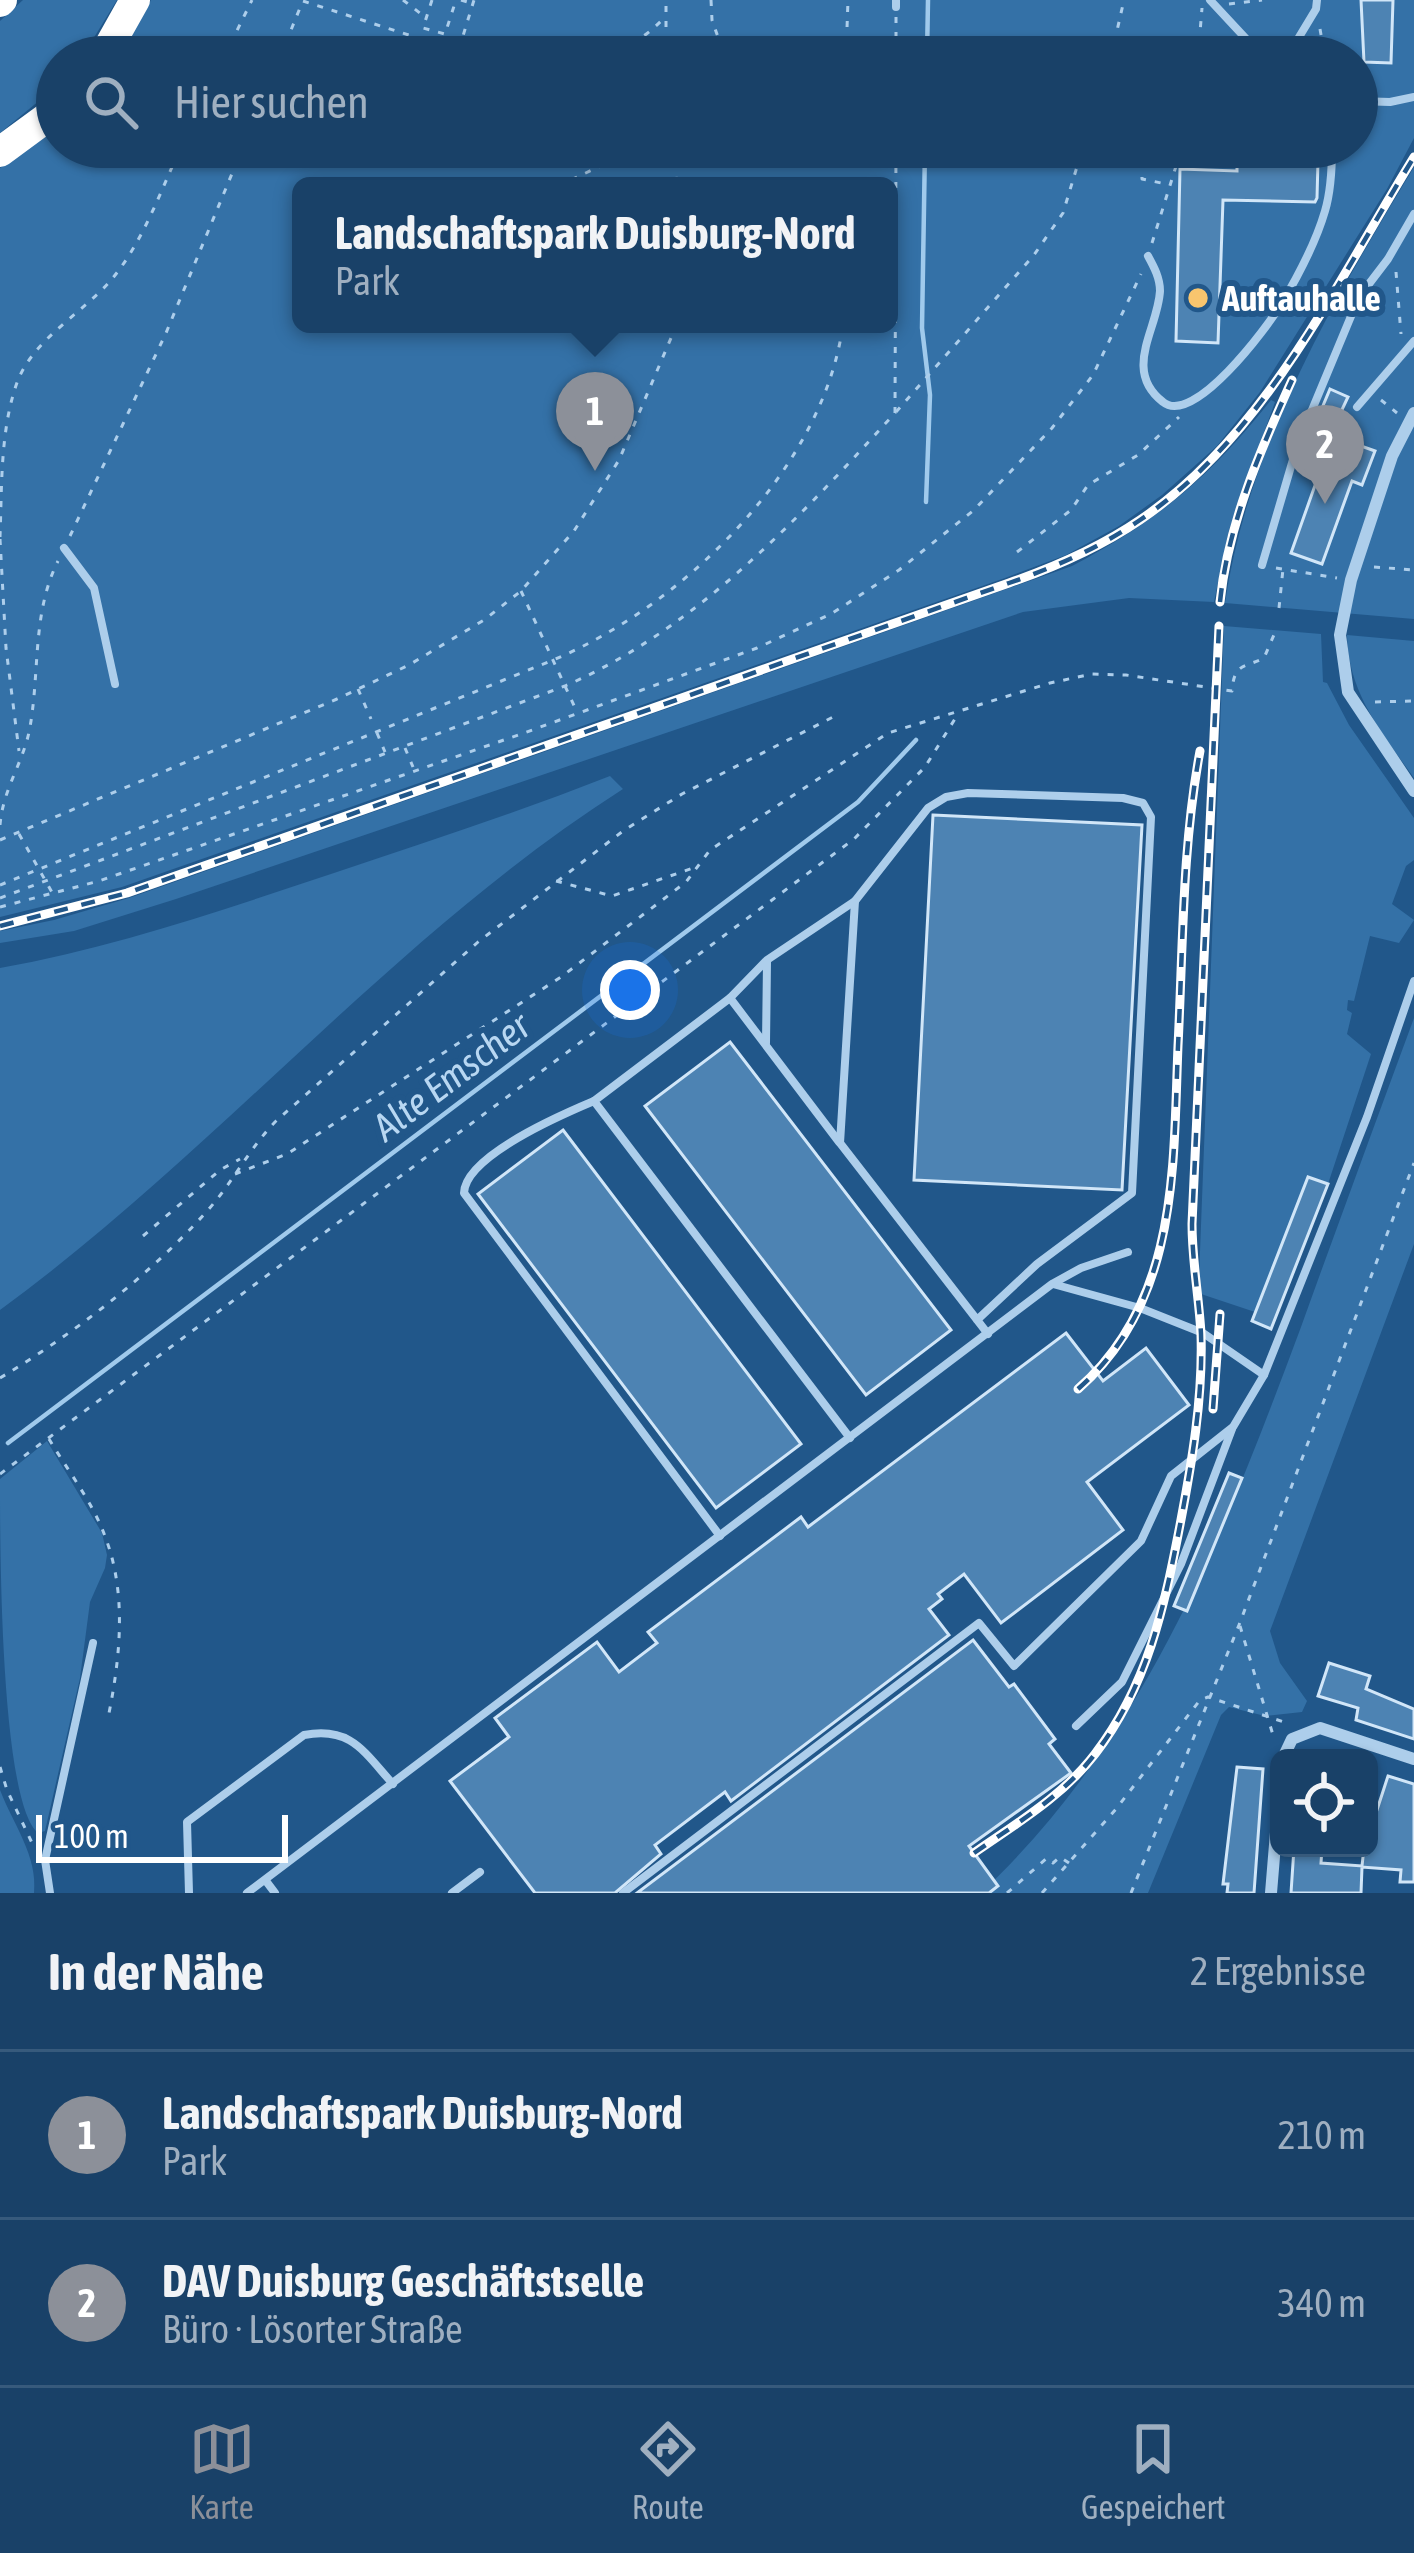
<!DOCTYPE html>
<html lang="de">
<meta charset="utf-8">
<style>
:root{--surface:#194168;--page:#264c71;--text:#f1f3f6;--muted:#9fafc0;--line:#375a7c;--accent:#8c9099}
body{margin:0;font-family:"Asap Condensed",sans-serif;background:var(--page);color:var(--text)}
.controls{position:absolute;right:36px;bottom:36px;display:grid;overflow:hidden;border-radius:18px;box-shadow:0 3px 9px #0004}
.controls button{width:108px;height:108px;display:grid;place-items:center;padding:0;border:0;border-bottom:3px solid var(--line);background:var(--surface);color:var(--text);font:60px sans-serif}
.scale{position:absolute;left:36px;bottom:30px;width:252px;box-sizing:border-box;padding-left:12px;border:6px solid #fff;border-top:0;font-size:33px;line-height:42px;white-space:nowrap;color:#fff;-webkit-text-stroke:9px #21578a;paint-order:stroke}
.you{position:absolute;left:630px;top:990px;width:42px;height:42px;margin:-30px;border:9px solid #fff;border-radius:50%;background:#1a73e8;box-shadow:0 0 0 18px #1a73e833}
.badge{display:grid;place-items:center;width:78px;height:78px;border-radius:50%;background:var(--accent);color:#fff;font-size:39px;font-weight:700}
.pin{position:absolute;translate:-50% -99px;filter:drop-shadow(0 3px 6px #0008)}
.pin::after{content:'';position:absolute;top:63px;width:42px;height:36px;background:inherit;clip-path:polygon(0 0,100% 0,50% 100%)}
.popup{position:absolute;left:292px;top:177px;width:606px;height:156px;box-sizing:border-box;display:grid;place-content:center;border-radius:18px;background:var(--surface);filter:drop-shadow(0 3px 9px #0005);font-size:39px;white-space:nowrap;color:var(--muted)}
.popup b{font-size:45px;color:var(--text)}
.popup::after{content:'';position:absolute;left:50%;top:100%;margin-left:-24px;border:24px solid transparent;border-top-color:var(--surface)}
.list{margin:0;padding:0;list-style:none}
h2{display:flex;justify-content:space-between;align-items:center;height:156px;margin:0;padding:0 48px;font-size:51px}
h2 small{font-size:39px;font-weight:400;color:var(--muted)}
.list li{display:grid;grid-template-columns:78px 1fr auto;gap:36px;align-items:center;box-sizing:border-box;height:168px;padding:0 48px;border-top:3px solid var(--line)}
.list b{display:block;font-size:45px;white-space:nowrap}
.list p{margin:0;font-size:39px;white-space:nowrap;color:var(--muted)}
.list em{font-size:39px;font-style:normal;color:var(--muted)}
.icon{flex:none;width:66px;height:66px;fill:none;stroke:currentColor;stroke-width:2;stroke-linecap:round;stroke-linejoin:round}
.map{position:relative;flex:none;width:1414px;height:1893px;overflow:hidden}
.search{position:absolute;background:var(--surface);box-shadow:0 3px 9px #0004;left:36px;right:36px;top:36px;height:132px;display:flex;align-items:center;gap:30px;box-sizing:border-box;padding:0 42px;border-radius:66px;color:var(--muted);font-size:45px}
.sheet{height:492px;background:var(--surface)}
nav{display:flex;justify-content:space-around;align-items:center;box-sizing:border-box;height:168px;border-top:3px solid var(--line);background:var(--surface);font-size:33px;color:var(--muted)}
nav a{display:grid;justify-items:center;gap:6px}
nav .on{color:var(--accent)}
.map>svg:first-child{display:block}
.green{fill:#3471a7;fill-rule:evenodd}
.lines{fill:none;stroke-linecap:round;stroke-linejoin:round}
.stream{stroke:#a0caec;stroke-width:4.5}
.building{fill:#4d83b3;stroke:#d1e6f8;stroke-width:3}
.path{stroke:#adceeb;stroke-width:3;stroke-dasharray:6 9;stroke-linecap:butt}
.service{stroke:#adceeb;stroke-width:8}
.minor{stroke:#adceeb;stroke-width:12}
.motorway{stroke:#fff;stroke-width:30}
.rail-casing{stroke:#fff;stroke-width:9}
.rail{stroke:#21578a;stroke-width:4.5;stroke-dasharray:14;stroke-linecap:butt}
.poi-dot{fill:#f8c56e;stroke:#21578a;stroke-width:4.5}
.labels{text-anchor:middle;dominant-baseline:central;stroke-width:12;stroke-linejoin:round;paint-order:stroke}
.poi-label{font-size:36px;font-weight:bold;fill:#fff;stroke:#21578a;text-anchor:start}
.water-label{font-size:39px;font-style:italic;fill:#b8d7f2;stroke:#21578a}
</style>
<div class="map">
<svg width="1414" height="1893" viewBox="0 0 1414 1893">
<rect width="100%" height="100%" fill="#21578a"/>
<g class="green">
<polygon points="23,0 117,0 82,57 57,57 57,86 0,133 0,21"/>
<path d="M151,0H1414V138L1387,189L1260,392L1217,446L1162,495L1119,526L1066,555L1005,578L122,887L0,917V168L57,129V147H1357V57H119ZM301,186H889V324H301Z"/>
<path d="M1414,167V619L1225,603C1248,446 1333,301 1414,167Z"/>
<path d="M1271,400L1275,402L1229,530L1214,602L1129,598L1023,612L176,899L74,931L0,943V931L54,920L129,898L1072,566C1159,520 1210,477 1271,400Z"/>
<polygon points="1224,626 1321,634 1323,682 1327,683 1349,725 1414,818 1414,860 1406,866 1392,904 1414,920 1399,943 1370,936 1354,1001 1348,1000 1347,1010 1352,1013 1347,1034 1371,1054 1328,1184 1308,1178 1255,1312 1201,1294 1199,1278"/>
<path d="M1347,635L1414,641V778C1382,733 1348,693 1347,635Z"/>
<path d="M610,776L623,789C394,935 219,1150 0,1310V968C115,947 223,910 334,873C426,842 519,812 610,776Z"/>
<path d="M1414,1018V1244L1270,1631L1280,1663L1307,1701L1302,1712L1265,1716L1229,1707L1221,1715L1148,1893H981C1146,1737 1224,1534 1301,1327C1338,1224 1376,1121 1414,1018Z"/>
<path d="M47,1441L102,1533L107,1555L105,1568L90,1602L80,1678L45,1831L38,1833C0,1801 0,1544 0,1479Z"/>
<path d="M0,1790C13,1824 38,1856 34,1893H0Z"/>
</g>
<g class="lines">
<g class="stream">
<polyline points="927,57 928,0"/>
<polyline points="925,147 922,328 930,395 926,502"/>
<polyline points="8,1443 858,802 916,740"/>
</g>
</g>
<g class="building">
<polygon points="1361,0 1393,0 1391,63 1364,62"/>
<polygon points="1237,160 1318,161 1317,198 1315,202 1223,200 1218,343 1176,341 1180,169 1237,171"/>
<polygon points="1330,389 1348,397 1330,435 1375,451 1362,485 1352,481 1322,564 1291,553 1324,460 1304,451"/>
<polygon points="933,815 1142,825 1122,1190 914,1180"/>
<polygon points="730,1042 951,1330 866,1395 645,1106"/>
<polygon points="563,1130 801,1444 716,1508 478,1194"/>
<polygon points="1308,1177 1328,1184 1271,1329 1252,1321"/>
<polygon points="1066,1333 1103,1381 1146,1348 1189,1405 1087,1482 1123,1530 1001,1623 964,1574 938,1594 942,1599 929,1609 949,1635 731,1801 725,1792 655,1845 661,1854 615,1893 535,1893 450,1781 509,1737 495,1718 597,1642 619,1672 657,1643 648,1632 801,1517 808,1527"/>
<polygon points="1229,1473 1242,1478 1187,1611 1174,1606"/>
<polygon points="973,1640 1009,1687 1014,1684 1055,1739 1049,1744 1071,1773 969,1846 998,1886 989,1893 637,1893"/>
<polygon points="1329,1663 1370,1676 1366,1689 1414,1709 1414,1739 1356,1720 1358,1708 1318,1696"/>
<polygon points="1237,1767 1263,1769 1254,1893 1227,1893 1228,1884 1223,1884"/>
<polygon points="1388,1776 1414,1784 1414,1882 1400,1882 1401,1870 1362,1867 1361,1893 1291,1893 1294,1848 1322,1848 1321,1863 1362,1866 1364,1848 1369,1848 1369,1815 1375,1816"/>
</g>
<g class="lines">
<g class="path">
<polyline points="403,0 425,17"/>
<polyline points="432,0 423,28 445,34 456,0"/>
<polyline points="461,0 471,3"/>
<polyline points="711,0 712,20 725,57"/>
<polyline points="303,1 477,57"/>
<polyline points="1229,4 1262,0"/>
<polyline points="896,17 896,57"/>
<polyline points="1320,29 1325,57"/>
<polyline points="459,49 474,0"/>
<polyline points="224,57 252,0"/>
<polyline points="280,57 302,3"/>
<path d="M589,57C620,52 641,42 664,18"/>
<polyline points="666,57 666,0"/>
<polyline points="708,57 719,51"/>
<polyline points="846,57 848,0"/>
<polyline points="1111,57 1124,0"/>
<polyline points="1198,57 1202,8"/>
<polyline points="673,147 677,186"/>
<polyline points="789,147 842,160"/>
<polyline points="842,147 843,186"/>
<polyline points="1141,147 1142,179 1166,184"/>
<polyline points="558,186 641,147"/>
<polyline points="1152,243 1182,147"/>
<polyline points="1396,272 1401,334"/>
<polyline points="1381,400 1397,413"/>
<polyline points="896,412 1034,255 1063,213 1083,147"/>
<polyline points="70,536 166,333 243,147"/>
<path d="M0,537C2,485 0,428 18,380C35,338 84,312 112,279C144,240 160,192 181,147"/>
<polyline points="0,539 6,648 19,751"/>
<polyline points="1017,552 1071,510 1088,485 1138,455 1179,417"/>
<polyline points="1374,567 1414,570"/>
<polyline points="1276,568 1337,578"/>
<polyline points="521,591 577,712"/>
<polyline points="1279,608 1283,569"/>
<polyline points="358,689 371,719"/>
<polyline points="1375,702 1414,701"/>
<polyline points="377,733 385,752"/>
<polyline points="405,748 413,767"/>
<path d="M0,825C3,788 24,762 30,727C40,670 32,613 58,561"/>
<polyline points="19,834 53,894"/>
<polyline points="0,840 337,699 409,665 484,620 521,591 574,531 619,460 677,324"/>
<polyline points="556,881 612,896 696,867"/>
<path d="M0,885L553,660C683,606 824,468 843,324"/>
<path d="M0,898L565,686C698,628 798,519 895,413L896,147"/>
<polyline points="0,907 99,881 524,733 757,648 831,614 899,570 974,510 1052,428 1093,375 1141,274"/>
<path d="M235,1174L287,1154L561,977L686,882L710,850L888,733L1050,683L1092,674L1126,675L1232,691C1234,663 1244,668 1264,658L1276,630"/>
<polyline points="143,1236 220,1170 240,1159"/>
<path d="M0,1378C76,1332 148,1277 208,1210C233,1182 249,1149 275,1122L478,942L623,831L682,794L837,715"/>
<path d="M49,1439C68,1471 94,1504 106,1539C127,1595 120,1660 108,1718"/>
<polyline points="0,1474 854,839 925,767 958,714"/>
<polyline points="1240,1626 1273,1735"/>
<polyline points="0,1767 7,1790 33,1845"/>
<polyline points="1007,1893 1047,1858 1053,1863 1060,1857 1069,1863"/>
<polyline points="1042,1893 1116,1809 1200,1700 1208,1697 1287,1723"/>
<polyline points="1131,1893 1239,1625 1414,1163"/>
</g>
<g class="service">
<polyline points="896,0 896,7"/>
<polyline points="1210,0 1263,57"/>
<polyline points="1287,57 1316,9 1317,0"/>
<polyline points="1357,101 1390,102 1414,97"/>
<path d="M1148,256C1154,267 1160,278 1160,291C1158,329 1122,370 1163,402C1193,427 1267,328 1282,303C1298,276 1316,242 1325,211C1331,191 1332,168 1332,147"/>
<polyline points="1357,407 1414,341"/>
<polyline points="64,548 94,588 115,684"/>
<polyline points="1262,565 1297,446 1359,297 1388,259 1414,214"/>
<polyline points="730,998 767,960 855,901"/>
<polyline points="766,1043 767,962"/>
<path d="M594,1101C563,1114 465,1156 464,1193L720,1536"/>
<polyline points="839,1142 730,998 594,1101 850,1438"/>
<polyline points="1053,1284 1140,1308 1203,1333 1264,1375"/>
<polyline points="977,1320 1037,1264 1132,1193 1151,817 1143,803 1123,798 968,793 946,797 928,808 855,901 840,1143 988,1334"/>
<polyline points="1076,1726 1122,1682 1181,1564 1232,1429"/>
<polyline points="266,1881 275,1893"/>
<polyline points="50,1893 45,1860 93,1643"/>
<path d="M189,1893L187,1822L304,1735C351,1726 364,1752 393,1784"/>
<polyline points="247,1893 1052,1284 1081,1268 1128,1252"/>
<polyline points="452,1893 480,1872"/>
<polyline points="623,1893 979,1623 1014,1666 1141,1541 1171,1476 1233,1427 1264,1375 1367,1117 1414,981"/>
</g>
<g class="minor">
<polyline points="1414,413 1392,456 1351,580 1340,635 1348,692 1414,791"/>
<polyline points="1283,1758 1292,1739 1320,1728 1414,1759"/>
<polyline points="1271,1893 1279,1796"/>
</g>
<g class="motorway">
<polyline points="0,2 2,0"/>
<polyline points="103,57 135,0"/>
<polyline points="0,152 57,110"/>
</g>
<g class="rail-casing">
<g id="rail">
<path d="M1220,602C1228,524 1260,451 1292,380"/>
<path d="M0,926L127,893L1009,583C1055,567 1099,548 1140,520C1266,435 1336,283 1414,157"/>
<path d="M1078,1389C1179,1301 1173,1167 1178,1046C1183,947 1182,848 1200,751"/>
<polyline points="1213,1409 1220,1314"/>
<path d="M974,1853C1017,1823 1063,1796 1095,1754C1148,1685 1164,1608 1180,1525C1192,1462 1203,1398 1201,1334C1199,1297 1192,1261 1192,1224L1219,626"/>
</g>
</g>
<use href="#rail" class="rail"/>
</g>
<circle class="poi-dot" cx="1198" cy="298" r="12"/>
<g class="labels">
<g class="poi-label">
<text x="1222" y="298">Auftauhalle</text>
</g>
<g class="water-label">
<text transform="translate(451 1076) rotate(-37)">Alte Emscher</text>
</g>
</g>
</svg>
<div class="controls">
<button><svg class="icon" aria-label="locate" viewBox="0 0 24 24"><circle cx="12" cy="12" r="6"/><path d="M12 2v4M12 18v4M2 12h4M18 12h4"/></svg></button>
</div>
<div class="scale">100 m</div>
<div class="you"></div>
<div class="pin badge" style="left:595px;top:471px">1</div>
<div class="popup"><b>Landschaftspark Duisburg-Nord</b>Park</div>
<div class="pin badge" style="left:1325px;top:504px">2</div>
<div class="search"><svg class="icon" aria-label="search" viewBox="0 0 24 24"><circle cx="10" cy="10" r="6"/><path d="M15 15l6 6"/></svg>Hier suchen</div>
</div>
<section class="sheet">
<h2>In der Nähe<small>2 Ergebnisse</small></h2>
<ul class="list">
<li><span class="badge">1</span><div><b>Landschaftspark Duisburg-Nord</b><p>Park</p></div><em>210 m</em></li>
<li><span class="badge">2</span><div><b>DAV Duisburg Geschäftstselle</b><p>Büro · Lösorter Straße</p></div><em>340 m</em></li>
</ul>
</section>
<nav>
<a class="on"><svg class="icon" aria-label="map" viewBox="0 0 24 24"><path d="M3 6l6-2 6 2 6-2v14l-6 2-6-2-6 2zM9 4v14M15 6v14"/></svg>Karte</a>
<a><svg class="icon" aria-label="directions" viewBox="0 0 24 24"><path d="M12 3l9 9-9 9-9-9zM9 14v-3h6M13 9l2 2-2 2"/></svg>Route</a>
<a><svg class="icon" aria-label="saved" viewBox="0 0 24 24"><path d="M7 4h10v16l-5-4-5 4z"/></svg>Gespeichert</a>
</nav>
